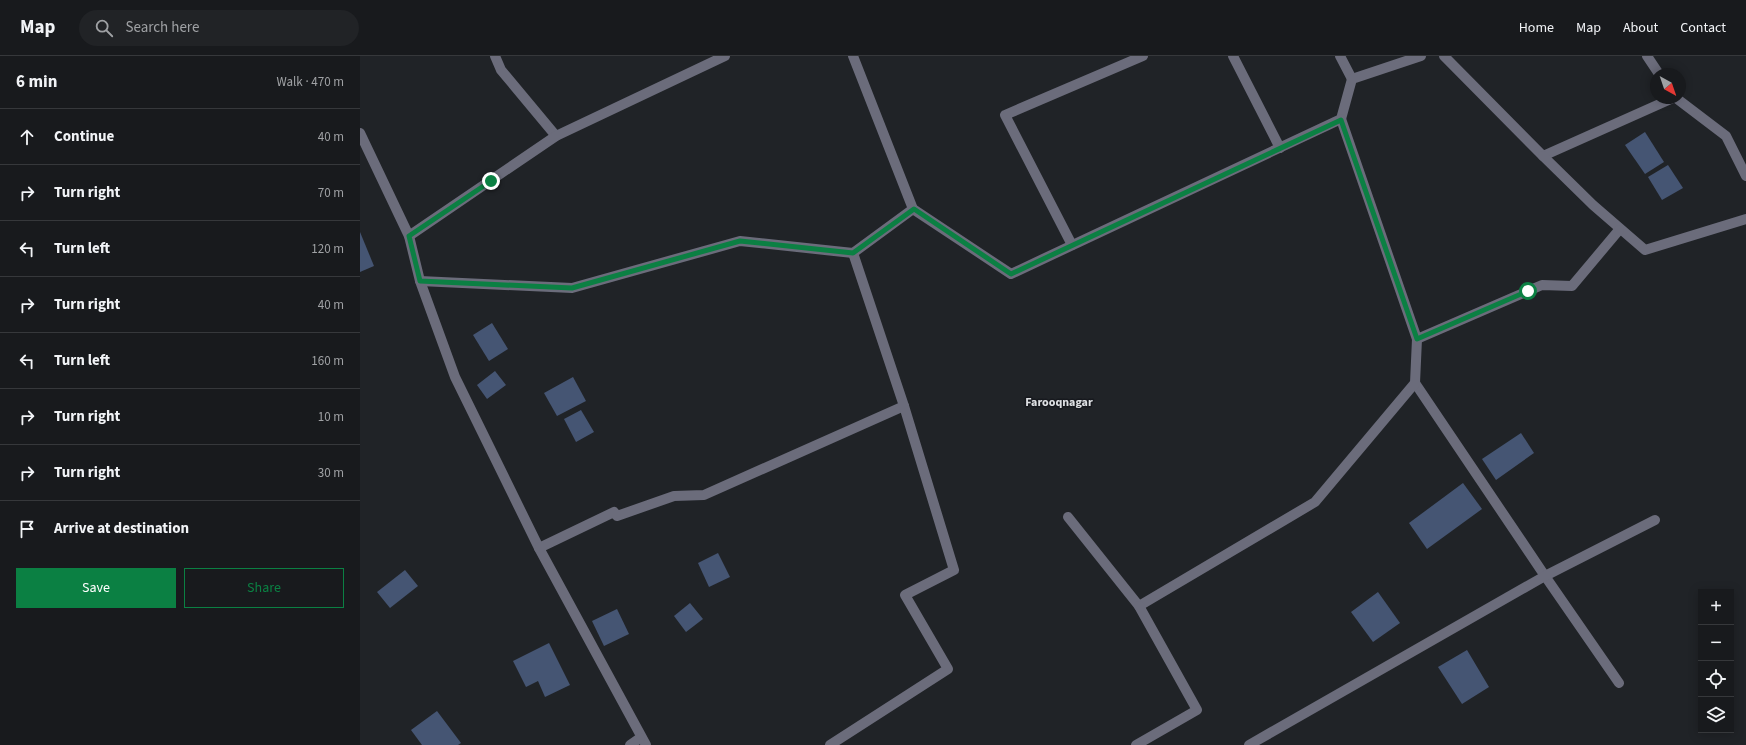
<!DOCTYPE html>
<meta charset="utf-8">
<style>
:root{--surface:#181a1d;--page:#212326;--text:#f1f3f6;--muted:#9fa1a4;--line:#36383b;--accent:#0b8043}
body{margin:0;font-family:"Source Sans 3",sans-serif;background:var(--page);color:var(--text)}
.controls{position:absolute;right:12px;bottom:12px;display:grid;overflow:hidden;border-radius:0px;box-shadow:0 2px 10px #0003}
.controls button{width:36px;height:36px;display:grid;place-items:center;padding:0;border:0;border-bottom:1px solid var(--line);background:var(--surface);color:var(--text);font:20px sans-serif}
.compass{position:absolute;left:1290px;top:12px;width:36px;height:36px;border-radius:50%;background:var(--surface);box-shadow:0 2px 10px #0003;rotate:140deg}
.stop{position:absolute;width:12px;height:12px;margin:-9px;border:3px solid #0b8043;border-radius:50%;background:#fff}
.stop.end{background:#0b8043;border-color:#fff;box-shadow:0 1px 4px #0008}
.list{margin:0;padding:0;list-style:none}
h2{display:flex;justify-content:space-between;align-items:center;height:52px;margin:0;padding:0 16px;font-size:17px}
h2 small{font-size:13px;font-weight:400;color:var(--muted)}
.list li{display:grid;grid-template-columns:26px 1fr auto;gap:12px;align-items:center;box-sizing:border-box;height:56px;padding:0 16px;border-top:1px solid var(--line)}
.list b{display:block;font-size:15px;white-space:nowrap}
.list em{font-size:13px;font-style:normal;color:var(--muted)}
.actions{display:flex;gap:8px;padding:12px 16px}
.actions a{flex:1;padding:9px 0;border:1px solid var(--accent);border-radius:0px;text-align:center;font-size:14px;color:var(--accent)}
.actions .main{background:var(--accent);color:#fff}
.icon{flex:none;width:22px;height:22px;fill:none;stroke:currentColor;stroke-width:2;stroke-linecap:round;stroke-linejoin:round}
.map{position:relative;flex:none;width:1386px;height:689px;overflow:hidden}
header{display:flex;align-items:center;gap:24px;box-sizing:border-box;height:56px;padding:0 20px;background:var(--surface);border-bottom:1px solid var(--line)}
header strong{font-size:19px}
nav{display:flex;gap:22px;margin-inline-start:auto;font-size:14px}
.search{width:280px;height:36px;background:var(--page);display:flex;align-items:center;gap:10px;box-sizing:border-box;padding:0 14px;border-radius:22px;color:var(--muted);font-size:15px}
main{display:flex}
aside{flex:1;background:var(--surface)}
.map>svg:first-child{display:block}
.building{fill:#455573}
.lines{fill:none;stroke-linecap:round;stroke-linejoin:round}
.minor{stroke:#6b6c7b;stroke-width:10}
.route{stroke:#0b8043;stroke-width:5}
.labels{text-anchor:middle;dominant-baseline:central;stroke-width:3;stroke-linejoin:round;paint-order:stroke}
.quarter-label{font-size:12px;font-weight:bold;fill:#dee0e3;stroke:#17191e}
</style>
<header>
<strong>Map</strong>
<div class="search"><svg class="icon" aria-label="search" viewBox="0 0 24 24"><circle cx="10" cy="10" r="6"/><path d="M15 15l6 6"/></svg>Search here</div>
<nav><a>Home</a><a>Map</a><a>About</a><a>Contact</a></nav>
</header>
<main>
<aside>
<h2>6 min<small>Walk · 470 m</small></h2>
<ul class="list">
<li><svg class="icon" aria-label="ahead" viewBox="0 0 24 24"><path d="M12 20V5M6 11l6-6 6 6"/></svg><div><b>Continue</b></div><em>40 m</em></li>
<li><svg class="icon" aria-label="right" viewBox="0 0 24 24"><path d="M7 20v-9h11M14 6l5 5-5 5"/></svg><div><b>Turn right</b></div><em>70 m</em></li>
<li><svg class="icon" aria-label="left" viewBox="0 0 24 24"><path d="M17 20v-9H6M10 6l-5 5 5 5"/></svg><div><b>Turn left</b></div><em>120 m</em></li>
<li><svg class="icon" aria-label="right" viewBox="0 0 24 24"><path d="M7 20v-9h11M14 6l5 5-5 5"/></svg><div><b>Turn right</b></div><em>40 m</em></li>
<li><svg class="icon" aria-label="left" viewBox="0 0 24 24"><path d="M17 20v-9H6M10 6l-5 5 5 5"/></svg><div><b>Turn left</b></div><em>160 m</em></li>
<li><svg class="icon" aria-label="right" viewBox="0 0 24 24"><path d="M7 20v-9h11M14 6l5 5-5 5"/></svg><div><b>Turn right</b></div><em>10 m</em></li>
<li><svg class="icon" aria-label="right" viewBox="0 0 24 24"><path d="M7 20v-9h11M14 6l5 5-5 5"/></svg><div><b>Turn right</b></div><em>30 m</em></li>
<li><svg class="icon" aria-label="arrive" viewBox="0 0 24 24"><path d="M6 21V4h12l-3 4 3 4H6"/></svg><div><b>Arrive at destination</b></div></li>
</ul>
<div class="actions"><a class="main">Save</a><a>Share</a></div>
</aside>
<div class="map">
<svg width="1386" height="689" viewBox="0 0 1386 689">
<rect width="100%" height="100%" fill="#202327"/>
<g class="building">
<polygon points="1285,76 1304,106 1285,118 1265,89"/>
<polygon points="1308,109 1323,132 1302,144 1288,121"/>
<polygon points="0,176 14,210 0,216"/>
<polygon points="132,267 148,293 129,305 113,279"/>
<polygon points="135,315 146,329 127,343 117,329"/>
<polygon points="213,321 226,345 197,360 184,337"/>
<polygon points="221,354 234,376 216,386 204,363"/>
<polygon points="1161,377 1174,397 1136,424 1122,403"/>
<polygon points="1103,427 1122,453 1067,493 1049,467"/>
<polygon points="358,497 370,521 349,531 338,507"/>
<polygon points="45,514 58,530 30,552 17,536"/>
<polygon points="1018,536 1040,567 1013,586 991,556"/>
<polygon points="330,547 343,563 326,576 314,560"/>
<polygon points="257,553 269,578 244,590 232,565"/>
<polygon points="189,587 210,629 185,641 178,625 166,631 153,605"/>
<polygon points="1107,594 1129,631 1102,648 1078,611"/>
<polygon points="77,655 101,687 98,689 62,689 51,674"/>
</g>
<g class="lines">
<g class="minor">
<polyline points="135,0 141,14 196,80"/>
<polyline points="873,0 920,92"/>
<polyline points="980,0 992,23"/>
<polyline points="1084,0 1183,100 1313,42"/>
<polyline points="1287,0 1299,18"/>
<polyline points="1316,42 1366,80 1386,120"/>
<polyline points="0,77 49,180 60,225 95,321 179,492 286,689"/>
<polyline points="1183,100 1233,149 1285,194 1386,163"/>
<polyline points="553,153 651,218 981,63 992,23 1061,0"/>
<polyline points="49,180 196,80 365,0"/>
<polyline points="712,189 645,59 783,0"/>
<polyline points="60,225 212,232 380,185 493,197"/>
<polyline points="1057,283 1182,229 1212,230 1259,174"/>
<polyline points="1055,327 1185,520 1259,627"/>
<polyline points="708,461 779,550 955,446 1055,327 1057,283 981,63"/>
<polyline points="179,492 254,456 257,460 314,440 344,439 544,350"/>
<polyline points="270,689 280,682"/>
<polyline points="470,689 588,613 545,539 594,514 544,350 493,197 553,153 493,0"/>
<polyline points="776,689 837,654 779,550"/>
<polyline points="889,689 1185,520 1295,464"/>
</g>
</g>
<g class="lines">
<polyline class="route" points="131,125 49,180 60,225 212,232 380,185 493,197 554,153 651,218 981,64 1057,283 1168,235"/>
</g>
<g class="labels">
<g class="quarter-label">
<text x="699" y="346">Farooqnagar</text>
</g>
</g>
</svg>
<div class="controls">
<button>+</button>
<button>−</button>
<button><svg class="icon" aria-label="locate" viewBox="0 0 24 24"><circle cx="12" cy="12" r="6"/><path d="M12 2v4M12 18v4M2 12h4M18 12h4"/></svg></button>
<button><svg class="icon" aria-label="layers" viewBox="0 0 24 24"><path d="M12 4l9 5-9 5-9-5zM3 14l9 5 9-5"/></svg></button>
</div>
<svg class="compass" viewBox="-18 -18 36 36"><path d="M0-13l5 13h-10z" fill="#e53935"/><path d="M0 13l5-13h-10z" fill="#9fa1a4"/></svg>
<div class="stop" style="left:1168px;top:235px"></div>
<div class="stop end" style="left:131px;top:125px"></div>
</div>
</main>
